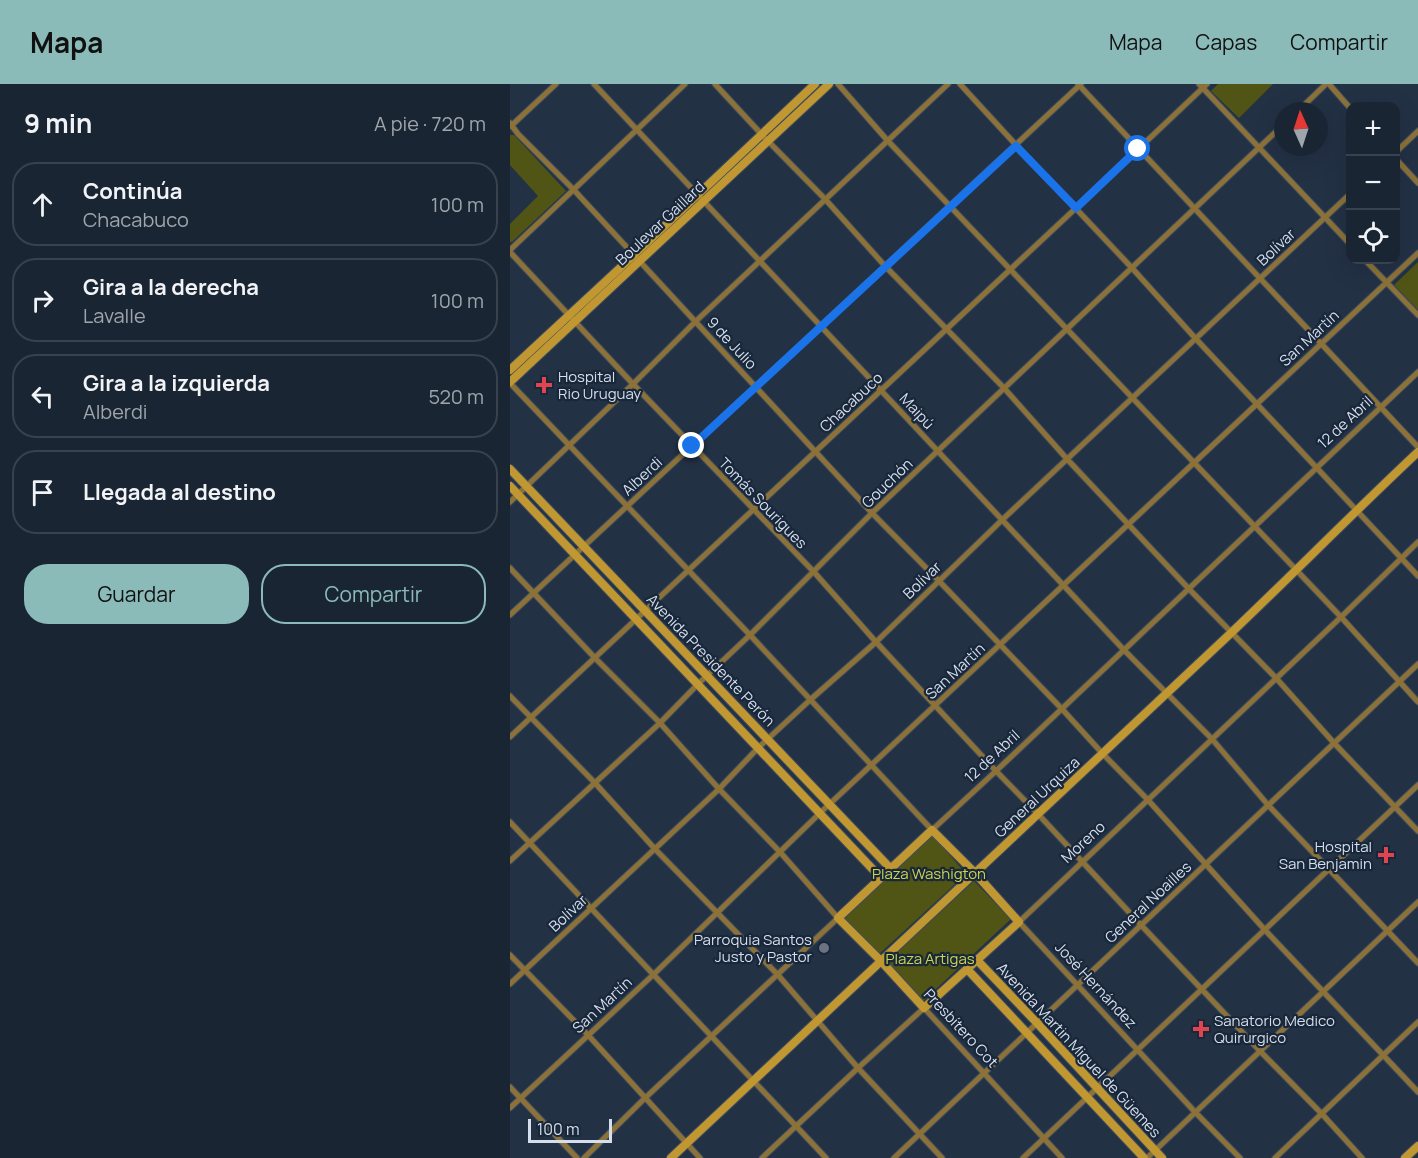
<!DOCTYPE html>
<html lang="es">
<meta charset="utf-8">
<style>
:root{--surface:#1a2534;--page:#232d3c;--text:#f1f3f6;--muted:#9fa5ac;--line:#38424f;--accent:#8bbbb9}
body{margin:0;font-family:Manrope,sans-serif;background:var(--page);color:var(--text)}
.controls{position:absolute;right:18px;top:18px;display:grid;overflow:hidden;border-radius:12px;box-shadow:0 6px 24px #0002}
.controls button{width:54px;height:54px;display:grid;place-items:center;padding:0;border:0;border-bottom:2px solid var(--line);background:var(--surface);color:var(--text);font:30px sans-serif}
.compass{position:absolute;left:764px;top:18px;width:54px;height:54px;border-radius:50%;background:var(--surface);box-shadow:0 6px 24px #0002;rotate:357deg}
.scale{position:absolute;left:18px;bottom:15px;width:84px;box-sizing:border-box;padding-left:6px;border:3px solid #d5deec;border-top:0;font-size:16px;line-height:21px;white-space:nowrap;color:#d5deec;-webkit-text-stroke:4px #19273b;paint-order:stroke}
.stop{position:absolute;width:18px;height:18px;margin:-14px;border:4px solid #1a73e8;border-radius:50%;background:#fff}
.stop.end{background:#1a73e8;border-color:#fff;box-shadow:0 2px 6px #0008}
.list{margin:0;padding:0;list-style:none}
h2{display:flex;justify-content:space-between;align-items:center;height:78px;margin:0;padding:0 24px;font-size:26px}
h2 small{font-size:20px;font-weight:400;color:var(--muted)}
.list li{display:grid;grid-template-columns:39px 1fr auto;gap:18px;align-items:center;box-sizing:border-box;height:84px;margin:0 12px 12px;padding:0 12px;border:2px solid var(--line);border-radius:24px}
.list b{display:block;font-size:22px;white-space:nowrap}
.list p{margin:0;font-size:20px;white-space:nowrap;color:var(--muted)}
.list em{font-size:20px;font-style:normal;color:var(--muted)}
.actions{display:flex;gap:12px;padding:18px 24px}
.actions a{flex:1;padding:14px 0;border:2px solid var(--accent);border-radius:24px;text-align:center;font-size:21px;color:var(--accent)}
.actions .main{background:var(--accent);color:#111}
.icon{flex:none;width:33px;height:33px;fill:none;stroke:currentColor;stroke-width:2;stroke-linecap:round;stroke-linejoin:round}
.map{position:relative;flex:none;width:908px;height:1074px;overflow:hidden}
header{display:flex;align-items:center;gap:36px;box-sizing:border-box;height:84px;padding:0 30px;background:var(--accent);color:#111}
header strong{font-size:28px}
nav{display:flex;gap:33px;margin-inline-start:auto;font-size:21px}
main{display:flex}
aside{flex:1;background:var(--surface)}
.map>svg:first-child{display:block}
.green{fill:#505515}
.lines{fill:none;stroke-linecap:round;stroke-linejoin:round}
.street-casing{stroke:#3f4d60;stroke-width:7}
.secondary-casing{stroke:#3f4d60;stroke-width:10}
.street{stroke:#8c7238;stroke-width:5}
.secondary{stroke:#c09731;stroke-width:8}
.route{stroke:#1a73e8;stroke-width:8}
.health-dot{fill:#e0444e;stroke:#19273b;stroke-width:2}
.worship-dot{fill:#6b7280;stroke:#19273b;stroke-width:2}
.labels{text-anchor:middle;dominant-baseline:central;stroke-width:4.5;stroke-linejoin:round;paint-order:stroke}
.street-label{font-size:15px;fill:#d5deec;stroke:#19273b}
.poi-label{font-size:15px;fill:#d5deec;stroke:#19273b;text-anchor:start}
.park-label{font-size:15px;fill:#cbd551;stroke:#19273b}
</style>
<header>
<strong>Mapa</strong>
<nav><a>Mapa</a><a>Capas</a><a>Compartir</a></nav>
</header>
<main>
<aside>
<h2>9 min<small>A pie · 720 m</small></h2>
<ul class="list">
<li><svg class="icon" aria-label="ahead" viewBox="0 0 24 24"><path d="M12 20V5M6 11l6-6 6 6"/></svg><div><b>Continúa</b><p>Chacabuco</p></div><em>100 m</em></li>
<li><svg class="icon" aria-label="right" viewBox="0 0 24 24"><path d="M7 20v-9h11M14 6l5 5-5 5"/></svg><div><b>Gira a la derecha</b><p>Lavalle</p></div><em>100 m</em></li>
<li><svg class="icon" aria-label="left" viewBox="0 0 24 24"><path d="M17 20v-9H6M10 6l-5 5 5 5"/></svg><div><b>Gira a la izquierda</b><p>Alberdi</p></div><em>520 m</em></li>
<li><svg class="icon" aria-label="arrive" viewBox="0 0 24 24"><path d="M6 21V4h12l-3 4 3 4H6"/></svg><div><b>Llegada al destino</b></div></li>
</ul>
<div class="actions"><a class="main">Guardar</a><a>Compartir</a></div>
</aside>
<div class="map">
<svg width="908" height="1074" viewBox="0 0 908 1074">
<rect width="100%" height="100%" fill="#233145"/>
<g class="green">
<polygon points="708,0 763,0 729,34 701,7"/>
<polygon points="0,51 4,51 56,107 2,158 0,158 0,140 28,112 0,81"/>
<polygon points="908,178 908,226 884,201"/>
<polygon points="422,750 456,790 367,872 334,835"/>
<polygon points="464,797 501,835 412,918 376,878"/>
</g>
<g class="lines">
<g class="street-casing">
<g id="street">
<polyline points="84,0 614,566 702,655 758,721 908,879"/>
<polyline points="205,0 255,54 315,115 375,182 494,304 557,375 679,505 766,594 824,659 908,747"/>
<polyline points="328,0 377,56 831,533 908,618"/>
<polyline points="450,0 506,61 622,184 686,255 908,492"/>
<polyline points="568,0 908,363"/>
<polyline points="689,0 840,160"/>
<polyline points="819,0 840,24"/>
<polyline points="788,27 816,0"/>
<polyline points="0,39 8,50 63,105 362,429 429,497 552,625 592,669 638,716 755,846 908,1008"/>
<polyline points="1,42 46,0"/>
<polyline points="886,68 908,47"/>
<polyline points="886,75 908,99"/>
<polyline points="0,166 175,0"/>
<polyline points="0,168 123,300 304,488 366,558 486,687 528,730 631,841 750,967 812,1030 852,1074"/>
<polyline points="855,176 908,231"/>
<polyline points="0,299 240,551 422,746 486,687 908,288"/>
<polyline points="0,418 123,300 185,238 438,0"/>
<polyline points="0,484 85,574 150,639 209,705 270,768 328,834 134,1015 74,1074"/>
<polyline points="0,531 571,0"/>
<polyline points="0,612 85,699 145,765 268,891 348,984 432,1074"/>
<polyline points="0,653 566,124 697,0"/>
<polyline points="0,738 316,1074"/>
<polyline points="0,777 150,639 188,600 240,551 362,429 773,41"/>
<polyline points="0,871 78,951 190,1074"/>
<polyline points="0,900 209,705 248,664 300,616 366,558 492,436 840,110"/>
<polyline points="0,1003 67,1074"/>
<polyline points="0,1024 144,890 310,729 908,169"/>
<polyline points="252,1074 348,984 414,924 552,1074"/>
<polyline points="384,1074 908,580"/>
<polyline points="513,1074 908,701"/>
<polyline points="637,1074 908,818"/>
<polyline points="730,1074 685,1028 509,838 831,533 908,458"/>
<polyline points="765,1074 908,938"/>
</g>
</g>
<g class="secondary-casing">
<g id="secondary">
<polyline points="0,286 124,171 305,0"/>
<polyline points="0,298 319,0"/>
<polyline points="0,385 381,785"/>
<polyline points="0,402 371,794"/>
<polygon points="422,746 465,789 509,838 414,924 371,877 328,834"/>
<polyline points="467,876 527,939 652,1074"/>
<polyline points="457,885 634,1074"/>
<path d="M161,1074L721,549C784,489 845,427 908,368"/>
<polyline points="895,1074 908,1062"/>
</g>
</g>
<use href="#street" class="street"/>
<use href="#secondary" class="secondary"/>
</g>
<g class="lines">
<polyline class="route" points="182,362 506,62 566,124 628,65"/>
</g>
<g class="health-dot">
<path d="M31 292h6v6h6v6h-6v6h-6v-6h-6v-6h6z"/>
<path d="M873 762h6v6h6v6h-6v6h-6v-6h-6v-6h6z"/>
<path d="M688 936h6v6h6v6h-6v6h-6v-6h-6v-6h6z"/>
</g>
<circle class="worship-dot" cx="314" cy="864" r="6"/>
<g class="labels">
<g class="street-label">
<text transform="translate(150 139) rotate(-43)">Boulevar Gaillard</text>
<text transform="translate(766 163) rotate(-43)">Bolívar</text>
<text transform="translate(799 254) rotate(-43)">San Martín</text>
<text transform="translate(222 259) rotate(47)">9 de Julio</text>
<text transform="translate(341 318) rotate(-43)">Chacabuco</text>
<text transform="translate(407 327) rotate(47)">Maipú</text>
<text transform="translate(835 338) rotate(-43)">12 de Abril</text>
<text transform="translate(132 392) rotate(-43)">Alberdi</text>
<text transform="translate(377 399) rotate(-44)">Gouchón</text>
<text transform="translate(253 419) rotate(46)">Tomás Sourigues</text>
<text transform="translate(412 496) rotate(-44)">Bolívar</text>
<text transform="translate(201 576) rotate(46)">Avenida Presidente Perón</text>
<text transform="translate(445 587) rotate(-43)">San Martín</text>
<text transform="translate(482 672) rotate(-43)">12 de Abril</text>
<text transform="translate(527 713) rotate(-43)">General Urquiza</text>
<text transform="translate(573 758) rotate(-43)">Moreno</text>
<text transform="translate(638 818) rotate(-43)">General Noailles</text>
<text transform="translate(58 829) rotate(-43)">Bolívar</text>
<text transform="translate(586 901) rotate(47)">José Hernández</text>
<text transform="translate(92 921) rotate(-43)">San Martín</text>
<text transform="translate(451 944) rotate(47)">Presbítero Cot</text>
<text transform="translate(569 966) rotate(47)">Avenida Martin Miguel de Güemes</text>
</g>
<g class="poi-label">
<text x="48" y="292">Hospital<tspan x="48" dy="17">Rio Uruguay</tspan></text>
<text x="862" y="762" text-anchor="end">Hospital<tspan x="862" dy="17">San Benjamin</tspan></text>
<text x="302" y="855" text-anchor="end">Parroquia Santos<tspan x="302" dy="17">Justo y Pastor</tspan></text>
<text x="704" y="936">Sanatorio Medico<tspan x="704" dy="17">Quirurgico</tspan></text>
</g>
<g class="park-label">
<text x="419" y="789">Plaza Washigton</text>
<text x="420" y="874">Plaza Artigas</text>
</g>
</g>
</svg>
<div class="controls">
<button>+</button>
<button>−</button>
<button><svg class="icon" aria-label="locate" viewBox="0 0 24 24"><circle cx="12" cy="12" r="6"/><path d="M12 2v4M12 18v4M2 12h4M18 12h4"/></svg></button>
</div>
<svg class="compass" viewBox="-18 -18 36 36"><path d="M0-13l5 13h-10z" fill="#e53935"/><path d="M0 13l5-13h-10z" fill="#9fa5ac"/></svg>
<div class="scale">100 m</div>
<div class="stop" style="left:628px;top:65px"></div>
<div class="stop end" style="left:182px;top:362px"></div>
</div>
</main>
